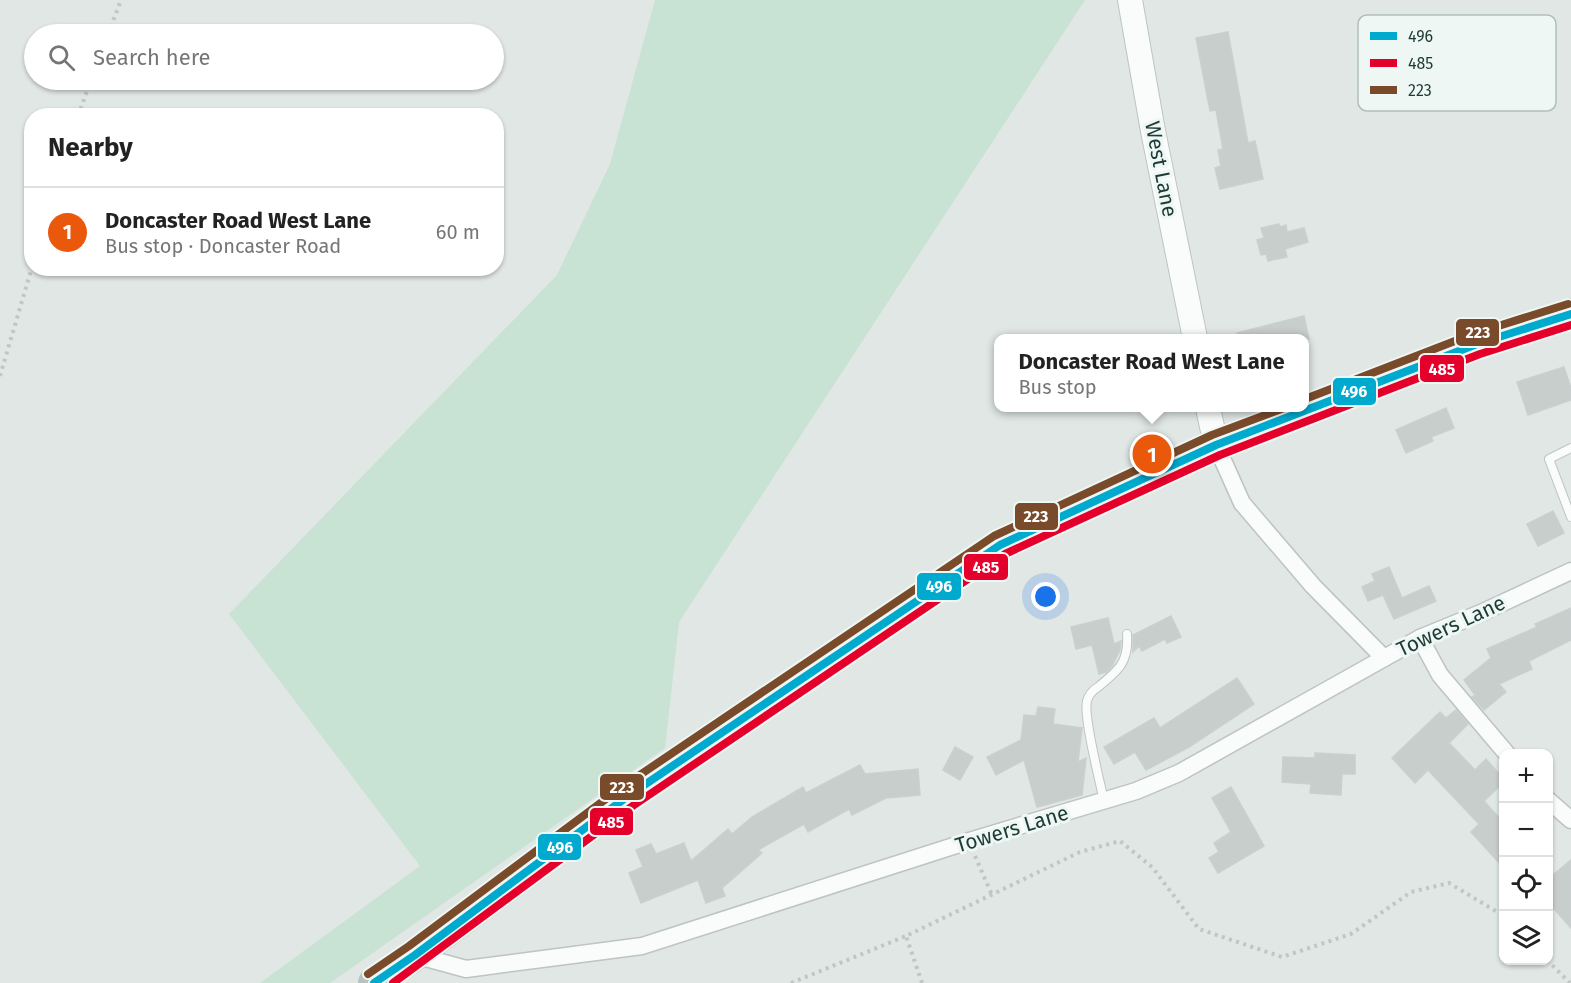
<!DOCTYPE html>
<meta charset="utf-8">
<style>
:root{--surface:#fff;--page:#f2f2f2;--text:#222;--muted:#767676;--line:#e0e0e0;--accent:#ea580c}
body{margin:0;font-family:"Fira Sans",sans-serif;background:var(--page);color:var(--text)}
.controls{position:absolute;right:18px;bottom:18px;display:grid;overflow:hidden;border-radius:12px;box-shadow:0 2px 4px #0004}
.controls button{width:54px;height:54px;display:grid;place-items:center;padding:0;border:0;border-bottom:2px solid var(--line);background:var(--surface);color:var(--text);font:30px sans-serif}
.you{position:absolute;left:1046px;top:597px;width:21px;height:21px;margin:-15px;border:4px solid #fff;border-radius:50%;background:#1a73e8;box-shadow:0 0 0 9px #1a73e833}
.badge{display:grid;place-items:center;width:39px;height:39px;border-radius:50%;background:var(--accent);color:#fff;font-size:20px;font-weight:700}
.pin{position:absolute;translate:-50% -50%;border:3px solid #fff;box-shadow:0 2px 6px #0006}
.popup{position:absolute;left:994px;top:334px;width:315px;height:78px;box-sizing:border-box;display:grid;place-content:center;border-radius:12px;background:var(--surface);filter:drop-shadow(0 2px 4px #0005);font-size:20px;white-space:nowrap;color:var(--muted)}
.popup b{font-size:22px;color:var(--text)}
.popup::after{content:'';position:absolute;left:50%;top:100%;margin-left:-12px;border:12px solid transparent;border-top-color:var(--surface)}
.list{margin:0;padding:0;list-style:none}
h2{display:flex;justify-content:space-between;align-items:center;height:78px;margin:0;padding:0 24px;font-size:26px}
h2 small{font-size:20px;font-weight:400;color:var(--muted)}
.list li{display:grid;grid-template-columns:39px 1fr auto;gap:18px;align-items:center;box-sizing:border-box;height:90px;padding:0 24px;border-top:2px solid var(--line)}
.list b{display:block;font-size:22px;white-space:nowrap}
.list p{margin:0;font-size:20px;white-space:nowrap;color:var(--muted)}
.list em{font-size:20px;font-style:normal;color:var(--muted)}
.icon{flex:none;width:33px;height:33px;fill:none;stroke:currentColor;stroke-width:2;stroke-linecap:round;stroke-linejoin:round}
.map{position:relative;flex:none;width:1571px;height:983px;overflow:hidden}
.search{position:absolute;background:var(--surface);box-shadow:0 2px 4px #0004;left:24px;top:24px;width:480px;height:66px;display:flex;align-items:center;gap:15px;box-sizing:border-box;padding:0 21px;border-radius:33px;color:var(--muted);font-size:22px}
.panel{position:absolute;background:var(--surface);box-shadow:0 2px 4px #0004;left:24px;top:108px;width:480px;height:168px;border-radius:24px}
.map>svg:first-child{display:block}
.green{fill:#c8e2d3}
.building{fill:#c8cecc;stroke:#c9d0ce;stroke-width:1.5}
.lines{fill:none;stroke-linecap:round;stroke-linejoin:round}
.lane-casing{stroke:#bdc4c2;stroke-width:10}
.street-casing{stroke:#bdc4c2;stroke-width:19}
.secondary-casing{stroke:#bdc5c3;stroke-width:26}
.highway-casing{stroke:#bac4c2;stroke-width:32}
.path{stroke:#bfc7c6;stroke-width:4;stroke-dasharray:3 4.5;stroke-linecap:butt}
.lane{stroke:#fafbfb;stroke-width:8}
.street{stroke:#fafbfb;stroke-width:16}
.secondary{stroke:#fafbfb;stroke-width:24}
.highway{stroke:#b8c2c0;stroke-width:30}
.bus-1-casing{stroke:#eef7f3;stroke-width:12}
.bus-2-casing{stroke:#eef7f3;stroke-width:12}
.bus-3-casing{stroke:#eef7f3;stroke-width:12}
.bus-1{stroke:#00a9ce;stroke-width:8}
.bus-2{stroke:#e4002b;stroke-width:8}
.bus-3{stroke:#7a4b2a;stroke-width:8}
.labels{text-anchor:middle;dominant-baseline:central;stroke-width:6;stroke-linejoin:round;paint-order:stroke}
.street-label{font-size:21px;fill:#1e3a37;stroke:#eef7f3}
.key{fill:#eef7f3;stroke:#b0bebb;stroke-width:1.5}
.key-label{font-size:16px;fill:#1e3a37}
.line-badge{stroke:#eef7f3;stroke-width:2}
.badge-label{font-size:16px;text-anchor:middle;font-weight:bold;fill:#fff}
</style>
<div class="map">
<svg width="1571" height="983" viewBox="0 0 1571 983">
<rect width="100%" height="100%" fill="#e0e7e5"/>
<polygon class="green" points="655,0 1085,0 679,622 665,748 330,983 260,983 420,866 229,614 557,275 610,164"/>
<g class="building">
<polygon points="1228,32 1248,143 1255,141 1263,179 1220,189 1215,168 1221,166 1218,150 1223,149 1216,110 1210,111 1196,38"/>
<polygon points="1279,224 1280,227 1286,225 1287,232 1304,228 1308,242 1285,249 1287,257 1268,261 1266,254 1261,255 1257,240 1264,238 1261,228"/>
<polygon points="1304,316 1309,339 1238,339 1237,333"/>
<polygon points="1564,367 1571,388 1571,400 1528,415 1517,382"/>
<polygon points="1446,408 1454,428 1431,437 1433,441 1406,453 1396,430"/>
<polygon points="1553,511 1564,533 1538,546 1527,524"/>
<polygon points="1389,567 1402,598 1429,586 1436,601 1394,619 1383,595 1368,601 1362,587 1375,581 1372,574"/>
<polygon points="1571,608 1571,640 1529,661 1532,669 1499,684 1506,692 1484,710 1472,697 1475,695 1464,680 1491,658 1487,649 1537,627 1535,624"/>
<polygon points="1171,616 1181,637 1167,643 1165,639 1142,651 1139,646 1133,652 1133,635"/>
<polygon points="1108,618 1114,644 1121,641 1120,650 1112,666 1106,672 1099,674 1092,645 1076,649 1071,627"/>
<polygon points="1237,678 1254,704 1189,747 1146,770 1135,752 1114,764 1104,747 1154,718 1160,728"/>
<polygon points="1038,707 1055,709 1053,724 1082,728 1078,762 1086,758 1082,795 1037,807 1024,760 996,775 987,757 1021,740 1024,715 1036,716"/>
<polygon points="1456,710 1468,724 1449,743 1475,770 1486,759 1503,778 1503,783 1484,801 1503,822 1503,867 1471,832 1479,824 1428,770 1415,783 1392,758 1440,712 1446,718"/>
<polygon points="955,747 973,757 960,780 943,770"/>
<polygon points="1315,753 1355,755 1355,774 1342,774 1341,795 1310,793 1311,784 1282,782 1283,757 1315,758"/>
<polygon points="860,765 865,774 918,769 920,795 886,798 852,815 849,809 808,832 804,824 758,850 762,853 722,888 725,896 706,903 698,880 641,903 629,873 643,867 636,850 651,844 656,854 684,843 691,861 728,829 732,834 752,817 803,787 806,793"/>
<polygon points="1231,787 1264,846 1218,873 1209,858 1219,852 1214,843 1231,832 1212,798"/>
<polygon points="1571,860 1571,928 1548,902 1548,879"/>
</g>
<g class="lines">
<g class="lane-casing">
<g id="lane">
<polyline points="1571,448 1549,459 1571,517"/>
<path d="M1104,801C1100,782 1083,716 1087,701C1089,694 1093,690 1098,687C1119,670 1129,662 1127,634"/>
</g>
</g>
<g class="street-casing">
<g id="street">
<polyline points="1216,445 1242,503 1313,586 1384,658"/>
<polyline points="1420,638 1440,675 1507,754"/>
<polyline points="1548,800 1571,820"/>
<polyline points="415,955 466,969 642,946 969,841 1136,791 1179,773 1420,638 1481,613 1571,571"/>
</g>
</g>
<g class="secondary-casing">
<g id="secondary">
<polyline points="1130,0 1153,131 1195,338"/>
<polyline points="1208,408 1216,445"/>
</g>
</g>
<g class="highway-casing">
<polyline id="highway" points="374,983 415,955 628,796 1000,545 1216,445 1477,344 1571,314"/>
</g>
<g class="path">
<polyline points="108,34 121,0"/>
<polyline points="78,116 91,80"/>
<polyline points="0,376 32,267"/>
<polyline points="975,856 992,895"/>
<polyline points="1547,960 1570,983"/>
<polyline points="791,983 906,936"/>
<polyline points="922,983 906,936 1080,852 1120,841 1152,867 1199,929 1282,957 1351,934 1411,892 1449,883 1504,916"/>
</g>
<use href="#lane" class="lane"/>
<use href="#street" class="street"/>
<use href="#secondary" class="secondary"/>
<use href="#highway" class="highway"/>
<g class="bus-1-casing">
<polyline id="bus-1" points="374,983 415,955 628,796 1000,545 1216,445 1477,344 1571,314"/>
</g>
<g class="bus-2-casing">
<polyline id="bus-2" points="393,983 634,805 1005,554 1220,455 1480,354 1571,325"/>
</g>
<g class="bus-3-casing">
<g id="bus-3">
<polyline points="1305,399 1473,334 1568,304"/>
<polyline points="368,974 409,946 622,787 994,536 1212,435 1284,408"/>
</g>
</g>
<use href="#bus-1" class="bus-1"/>
<use href="#bus-2" class="bus-2"/>
<use href="#bus-3" class="bus-3"/>
</g>
<g class="labels">
<g class="street-label">
<text transform="translate(1161 169) rotate(79)">West Lane</text>
<text transform="translate(1451 626) rotate(-25)">Towers Lane</text>
<text transform="translate(1012 829) rotate(-17)">Towers Lane</text>
</g>
</g>
<rect x="1358" y="15" width="198" height="96" rx="9" class="key"/>
<rect x="1370" y="32" width="27" height="8" fill="#00a9ce"/>
<rect x="1370" y="59" width="27" height="8" fill="#e4002b"/>
<rect x="1370" y="86" width="27" height="8" fill="#7a4b2a"/>
<g class="key-label">
<text x="1408" y="42">496</text>
<text x="1408" y="69">485</text>
<text x="1408" y="96">223</text>
</g>
<g class="line-badge">
<rect x="1455" y="318" width="45" height="29" rx="6" fill="#7a4b2a"/>
<rect x="1419" y="354" width="46" height="29" rx="6" fill="#e4002b"/>
<rect x="1332" y="377" width="45" height="29" rx="6" fill="#00a9ce"/>
<rect x="1014" y="502" width="45" height="29" rx="6" fill="#7a4b2a"/>
<rect x="963" y="553" width="46" height="28" rx="6" fill="#e4002b"/>
<rect x="916" y="572" width="46" height="29" rx="6" fill="#00a9ce"/>
<rect x="599" y="773" width="46" height="28" rx="6" fill="#7a4b2a"/>
<rect x="589" y="807" width="45" height="29" rx="6" fill="#e4002b"/>
<rect x="537" y="833" width="45" height="28" rx="6" fill="#00a9ce"/>
</g>
<g class="badge-label">
<text x="1478" y="338">223</text>
<text x="1442" y="375">485</text>
<text x="1354" y="397">496</text>
<text x="1036" y="522">223</text>
<text x="986" y="573">485</text>
<text x="939" y="592">496</text>
<text x="622" y="793">223</text>
<text x="611" y="828">485</text>
<text x="560" y="853">496</text>
</g>
</svg>
<div class="controls">
<button>+</button>
<button>−</button>
<button><svg class="icon" aria-label="locate" viewBox="0 0 24 24"><circle cx="12" cy="12" r="6"/><path d="M12 2v4M12 18v4M2 12h4M18 12h4"/></svg></button>
<button><svg class="icon" aria-label="layers" viewBox="0 0 24 24"><path d="M12 4l9 5-9 5-9-5zM3 14l9 5 9-5"/></svg></button>
</div>
<div class="you"></div>
<div class="pin badge" style="left:1152px;top:454px">1</div>
<div class="popup"><b>Doncaster Road West Lane</b>Bus stop</div>
<div class="search"><svg class="icon" aria-label="search" viewBox="0 0 24 24"><circle cx="10" cy="10" r="6"/><path d="M15 15l6 6"/></svg>Search here</div>
<section class="panel">
<h2>Nearby<small></small></h2>
<ul class="list">
<li><span class="badge">1</span><div><b>Doncaster Road West Lane</b><p>Bus stop · Doncaster Road</p></div><em>60 m</em></li>
</ul>
</section>
</div>
